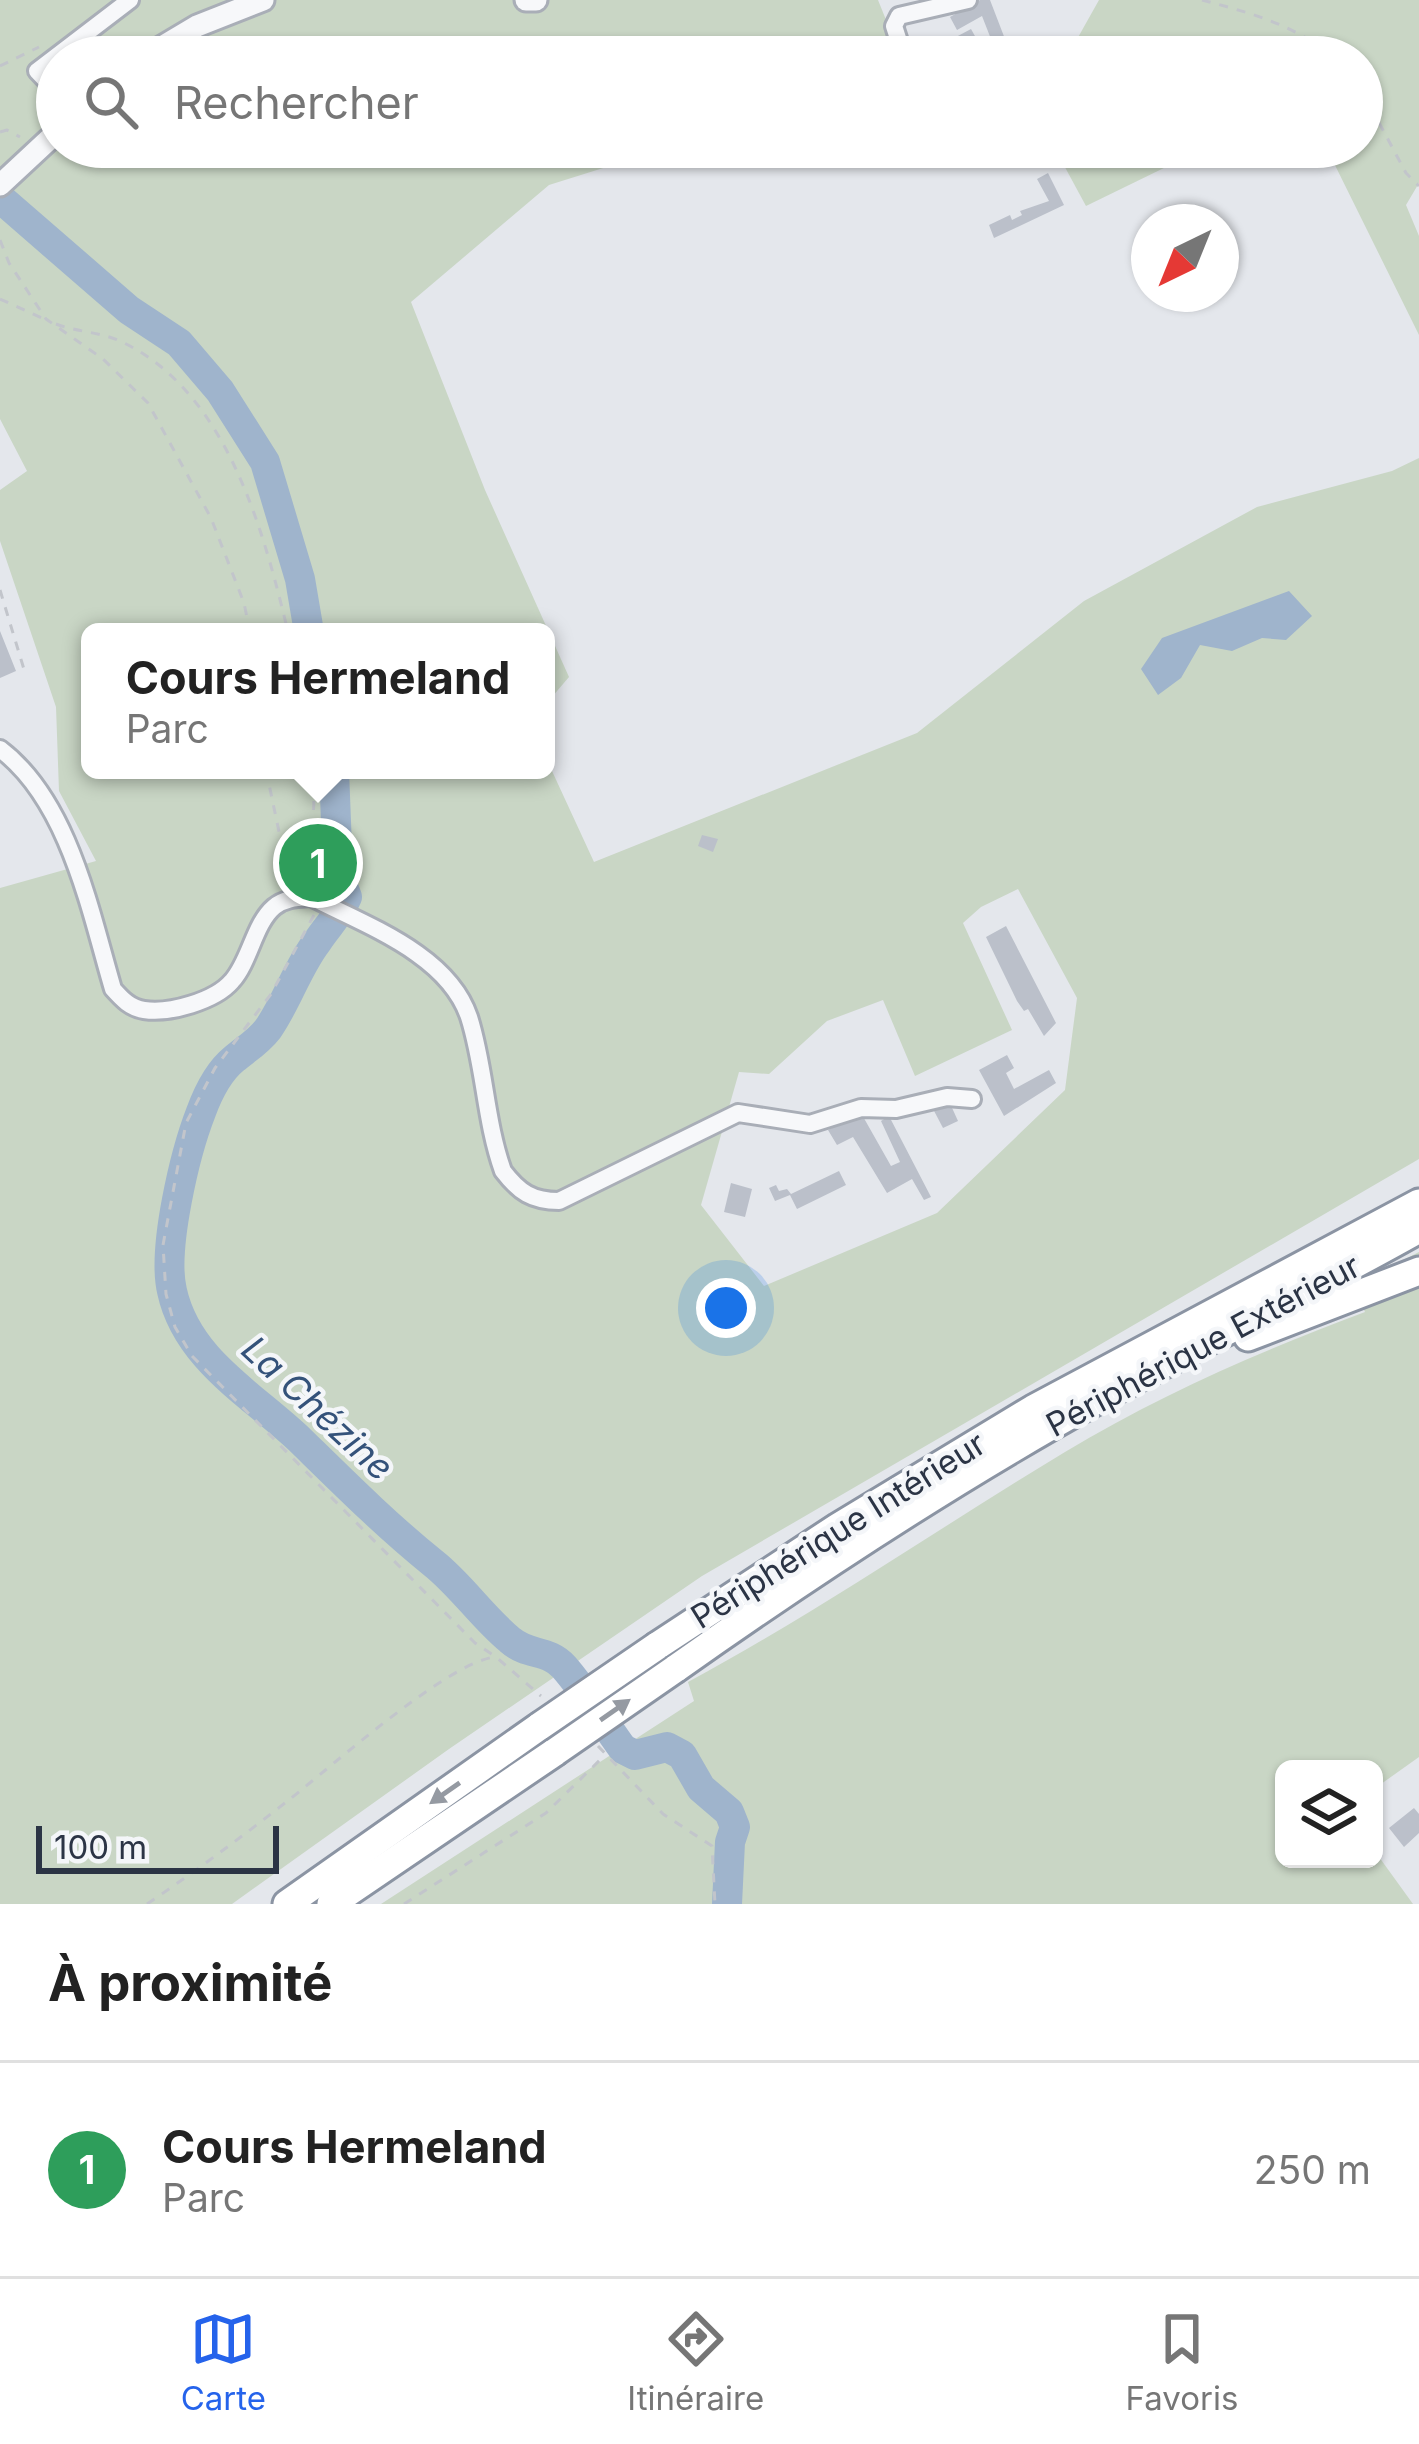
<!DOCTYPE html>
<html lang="fr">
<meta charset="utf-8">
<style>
:root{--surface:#fff;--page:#f2f2f2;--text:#222;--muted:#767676;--line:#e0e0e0;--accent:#2563eb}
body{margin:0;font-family:Inter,sans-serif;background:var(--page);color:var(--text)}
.controls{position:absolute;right:36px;bottom:36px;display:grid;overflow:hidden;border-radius:18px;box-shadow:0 3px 9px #0004}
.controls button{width:108px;height:108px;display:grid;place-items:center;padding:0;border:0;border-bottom:3px solid var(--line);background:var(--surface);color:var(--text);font:60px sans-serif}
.compass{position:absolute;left:1131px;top:204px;width:108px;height:108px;border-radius:50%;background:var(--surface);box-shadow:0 3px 9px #0004;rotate:223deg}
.scale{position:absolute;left:36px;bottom:30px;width:243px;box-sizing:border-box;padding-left:12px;border:6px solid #2b3445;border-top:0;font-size:33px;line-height:42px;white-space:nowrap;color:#2b3445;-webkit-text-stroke:9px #f4f6f9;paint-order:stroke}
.you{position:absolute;left:726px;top:1308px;width:42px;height:42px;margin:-30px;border:9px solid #fff;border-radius:50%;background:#1a73e8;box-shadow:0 0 0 18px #1a73e833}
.badge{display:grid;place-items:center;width:78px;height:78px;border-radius:50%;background:var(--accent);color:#fff;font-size:39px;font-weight:700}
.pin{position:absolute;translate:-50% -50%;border:6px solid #fff;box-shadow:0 3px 12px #0006}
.popup{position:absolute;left:81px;top:623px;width:474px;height:156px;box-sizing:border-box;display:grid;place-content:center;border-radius:18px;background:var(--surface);filter:drop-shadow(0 3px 9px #0005);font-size:39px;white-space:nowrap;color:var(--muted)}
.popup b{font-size:45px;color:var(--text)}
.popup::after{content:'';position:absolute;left:50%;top:100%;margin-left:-24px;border:24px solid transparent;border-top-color:var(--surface)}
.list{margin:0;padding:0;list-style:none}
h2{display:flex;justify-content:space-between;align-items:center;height:156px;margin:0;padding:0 48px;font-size:51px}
h2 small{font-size:39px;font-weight:400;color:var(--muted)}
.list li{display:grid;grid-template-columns:78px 1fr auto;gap:36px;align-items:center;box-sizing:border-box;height:216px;padding:0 48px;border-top:3px solid var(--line)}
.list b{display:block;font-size:45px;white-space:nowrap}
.list p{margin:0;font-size:39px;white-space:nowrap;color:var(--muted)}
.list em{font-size:39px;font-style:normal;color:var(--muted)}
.icon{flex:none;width:66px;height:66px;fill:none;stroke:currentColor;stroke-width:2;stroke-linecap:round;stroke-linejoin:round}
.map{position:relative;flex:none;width:1419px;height:1904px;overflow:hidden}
.search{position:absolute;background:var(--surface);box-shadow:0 3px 9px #0004;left:36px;right:36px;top:36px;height:132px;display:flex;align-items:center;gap:30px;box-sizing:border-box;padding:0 42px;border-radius:66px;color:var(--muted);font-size:45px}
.sheet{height:372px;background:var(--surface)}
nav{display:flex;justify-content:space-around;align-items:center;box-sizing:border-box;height:168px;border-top:3px solid var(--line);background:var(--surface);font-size:33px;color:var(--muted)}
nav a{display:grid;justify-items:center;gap:6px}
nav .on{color:var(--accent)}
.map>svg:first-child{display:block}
.green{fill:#c9d6c5;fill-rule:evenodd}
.water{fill:#9fb4cc}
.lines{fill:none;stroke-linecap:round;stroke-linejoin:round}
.river{stroke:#9fb4cc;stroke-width:30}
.building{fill:#bbc0ca}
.minor-casing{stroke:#a9aeb7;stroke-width:22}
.tertiary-casing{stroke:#a9aeb7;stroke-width:27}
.trunk-casing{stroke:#8b94a3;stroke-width:33}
.path{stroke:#c2c5cb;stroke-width:3;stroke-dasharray:9 9;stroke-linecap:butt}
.minor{stroke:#f7f8fa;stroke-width:16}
.tertiary{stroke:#f7f8fa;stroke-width:21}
.trunk{stroke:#fff;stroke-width:27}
.trunk-bridge-casing{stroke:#8b94a3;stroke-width:33;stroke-linecap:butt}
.trunk-bridge{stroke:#fff;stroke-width:27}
.oneway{fill:#959aa2}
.labels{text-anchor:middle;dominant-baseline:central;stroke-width:9;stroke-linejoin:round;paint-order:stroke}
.street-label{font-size:33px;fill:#2b3445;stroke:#f4f6f9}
.water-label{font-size:36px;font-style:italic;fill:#34527a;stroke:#f4f6f9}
</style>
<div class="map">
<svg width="1419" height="1904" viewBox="0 0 1419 1904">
<rect width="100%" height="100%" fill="#e4e7ec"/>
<g class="green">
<path d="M0,0H878L901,57H57V147H914L667,148L549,185L411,302L485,490L569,677L546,704V632H90V770H546V758L594,862L917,733L1084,601L1257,507L1392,471L1419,458V1159L702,1576L449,1749L232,1904H0V888L96,861L59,791L56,707L0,541V490L27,471L0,419ZM1018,889L1077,998L1065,1090L937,1213L764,1286L701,1205L739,1072L769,1074L827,1021L883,1000L915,1076L1012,1030L963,923L981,907Z"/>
<polygon points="1099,0 1419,0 1419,183 1406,205 1419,236 1419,335 1326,147 1362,147 1362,57 1067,57"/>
<polygon points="1054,147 1207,147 1086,206"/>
<path d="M1419,1252V1757L1374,1789V1769H1284V1859H1374V1850L1413,1904H381L694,1701L688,1682C818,1612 939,1528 1065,1452C1159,1395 1263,1350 1365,1312L1352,1286Z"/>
</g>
<polygon class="water" points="1289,591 1312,616 1286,640 1262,638 1232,651 1200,645 1181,678 1158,695 1141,669 1162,638"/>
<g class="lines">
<g class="river">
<polyline points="0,198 129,310 179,343 220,391 265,462 300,579 309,632"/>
<path d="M334,770L338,874L347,897C339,916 328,925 317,942C297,968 287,1002 268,1029C258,1042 246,1049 234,1059C218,1072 208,1093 201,1112C185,1153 162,1249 172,1291C187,1360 253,1395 300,1440C344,1483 386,1525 433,1563C461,1585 482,1617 510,1640C528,1656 548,1649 564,1667C586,1692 603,1722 623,1749L635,1755L667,1747L682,1755L701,1788L729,1812L735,1827L730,1842L727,1904"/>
</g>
</g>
<g class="building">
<polygon points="980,0 990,0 1010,52 1006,57 998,57 982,16 957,30 950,17"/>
<polygon points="971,29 985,54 979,57 966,57 956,37"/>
<polygon points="1048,173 1064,205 994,238 989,225 1010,215 1012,220 1022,215 1020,211 1049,201 1037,179"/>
<polygon points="0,631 16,671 0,678"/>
<polygon points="702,835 718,839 713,852 698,846"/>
<polygon points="1006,926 1056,1023 1044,1036 1028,1009 1024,1011 1017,1001 986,937"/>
<polygon points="1007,1055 1014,1068 1006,1073 1014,1089 1049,1070 1056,1083 1004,1116 979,1070"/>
<polygon points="948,1099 958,1121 943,1128 932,1107"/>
<polygon points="861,1113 891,1166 900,1162 881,1121 889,1116 931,1197 924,1200 912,1179 887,1193 853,1137 837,1145 828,1130"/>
<polygon points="839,1171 846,1185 797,1209 790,1195 775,1201 769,1188 776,1185 779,1191 787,1189 791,1194"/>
<polygon points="731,1183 752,1189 745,1217 724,1212"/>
<polygon points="1414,1808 1419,1814 1419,1833 1404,1847 1389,1828"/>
</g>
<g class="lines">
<g class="minor-casing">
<g id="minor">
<polyline points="904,57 894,26 899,16 968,0"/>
<polyline points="57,92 37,71 130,0"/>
<path d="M0,749C69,801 90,911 113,989C122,999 130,1008 144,1010C169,1014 215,1001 232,981C250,961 254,924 274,907C285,898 298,898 311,897C365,925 448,954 469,1017C485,1067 485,1121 503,1171C519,1192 532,1201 559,1201L738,1113L810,1124L861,1108L896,1109L947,1097L972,1099"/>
</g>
</g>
<g class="tertiary-casing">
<g id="tertiary">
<polyline points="526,0 536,0"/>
<polyline points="145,57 197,26 263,0"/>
<polyline points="0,185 57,132"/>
</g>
</g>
<g class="trunk-casing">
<g id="trunk">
<polyline points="1248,1337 1419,1271"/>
<polyline points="657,1646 838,1527 1033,1409 1419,1203"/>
<path d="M675,1669C811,1573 951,1481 1097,1400C1203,1341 1313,1289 1419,1229"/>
<polyline points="287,1904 540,1726"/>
<polyline points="331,1904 555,1752"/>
</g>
</g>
<g class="path">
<path d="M1202,0C1247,12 1297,25 1332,57"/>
<polyline points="0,66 39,47"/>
<polyline points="1362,91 1406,173 1419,186"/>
<polyline points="0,132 7,130 20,137"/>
<polyline points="0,240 9,263 46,319 103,359 148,403 211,518 244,603 250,632"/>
<polyline points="0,299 42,318"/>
<path d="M56,324C77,332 100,332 120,341C226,390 263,528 288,632"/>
<polyline points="0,590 26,676"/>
<polyline points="266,770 289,879"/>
<polyline points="311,882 315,770"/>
<polyline points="314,915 271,994 215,1068 186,1123 163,1245 166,1294 175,1327 192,1356 475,1643 496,1657 541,1696"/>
<polyline points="598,1746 663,1814 712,1846 715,1904"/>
<path d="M147,1904C196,1871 243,1836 290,1799C331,1767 448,1662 495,1657"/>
<polyline points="404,1904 546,1813 604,1756"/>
</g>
<use href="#minor" class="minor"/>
<use href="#tertiary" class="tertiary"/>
<use href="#trunk" class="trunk"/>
<g class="trunk-bridge-casing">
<g id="trunk-bridge">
<polyline points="540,1726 657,1646"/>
<polyline points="555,1752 675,1669"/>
</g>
</g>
<use href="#trunk-bridge" class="trunk-bridge"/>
</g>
<defs><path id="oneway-solid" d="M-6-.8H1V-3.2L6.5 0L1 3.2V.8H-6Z" transform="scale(3)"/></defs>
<g class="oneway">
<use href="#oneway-solid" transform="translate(615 1710) rotate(-35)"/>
<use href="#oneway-solid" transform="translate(445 1793) rotate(145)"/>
</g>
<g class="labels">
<g class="street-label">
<text transform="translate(1203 1345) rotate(-28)">Périphérique Extérieur</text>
<text transform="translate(838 1530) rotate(-32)">Périphérique Intérieur</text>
</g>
<g class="water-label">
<text transform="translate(318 1408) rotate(43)">La Chézine</text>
</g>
</g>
</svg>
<div class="controls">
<button><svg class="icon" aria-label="layers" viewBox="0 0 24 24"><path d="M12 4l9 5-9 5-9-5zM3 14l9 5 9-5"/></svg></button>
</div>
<svg class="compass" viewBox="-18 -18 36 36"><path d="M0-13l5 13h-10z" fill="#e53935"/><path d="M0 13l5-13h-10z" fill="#767676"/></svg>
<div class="scale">100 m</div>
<div class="you"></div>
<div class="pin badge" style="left:318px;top:863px;background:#2e9e5b">1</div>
<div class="popup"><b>Cours Hermeland</b>Parc</div>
<div class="search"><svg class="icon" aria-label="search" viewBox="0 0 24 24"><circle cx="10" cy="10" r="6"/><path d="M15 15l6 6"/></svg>Rechercher</div>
</div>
<section class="sheet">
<h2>À proximité<small></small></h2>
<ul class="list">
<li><span class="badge" style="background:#2e9e5b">1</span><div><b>Cours Hermeland</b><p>Parc</p></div><em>250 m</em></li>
</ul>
</section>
<nav>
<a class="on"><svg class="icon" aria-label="map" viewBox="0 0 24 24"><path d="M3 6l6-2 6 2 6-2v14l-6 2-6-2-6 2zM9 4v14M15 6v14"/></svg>Carte</a>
<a><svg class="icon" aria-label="directions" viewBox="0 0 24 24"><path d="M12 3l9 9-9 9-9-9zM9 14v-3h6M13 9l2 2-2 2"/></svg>Itinéraire</a>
<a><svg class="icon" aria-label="saved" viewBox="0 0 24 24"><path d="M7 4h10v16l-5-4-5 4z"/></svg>Favoris</a>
</nav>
